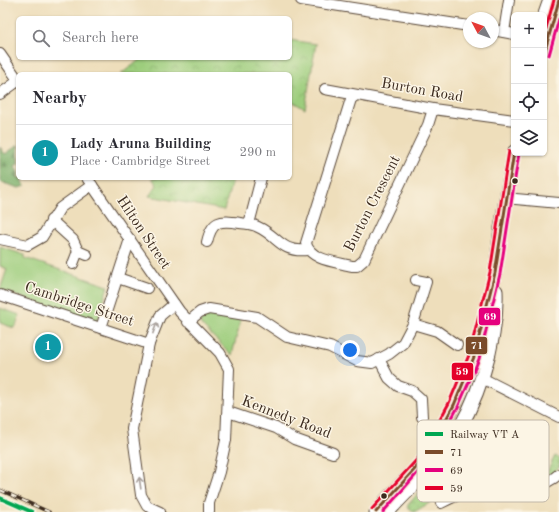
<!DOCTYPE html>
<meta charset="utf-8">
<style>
:root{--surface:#fff;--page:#f2f2f3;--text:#2b2b33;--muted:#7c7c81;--line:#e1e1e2;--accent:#1f6fb2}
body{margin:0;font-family:"Old Standard TT",serif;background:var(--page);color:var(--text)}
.controls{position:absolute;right:12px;top:12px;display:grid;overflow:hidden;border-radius:6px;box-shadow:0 1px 3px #0004}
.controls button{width:36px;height:36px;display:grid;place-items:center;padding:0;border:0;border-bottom:1px solid var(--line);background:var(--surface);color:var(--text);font:20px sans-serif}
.compass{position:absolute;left:463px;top:12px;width:36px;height:36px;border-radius:50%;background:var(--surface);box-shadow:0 1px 3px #0004;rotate:311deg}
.you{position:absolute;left:350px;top:350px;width:14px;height:14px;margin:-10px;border:3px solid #fff;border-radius:50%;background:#1a73e8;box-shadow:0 0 0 6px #1a73e833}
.badge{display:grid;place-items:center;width:26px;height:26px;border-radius:50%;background:var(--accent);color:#fff;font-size:13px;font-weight:700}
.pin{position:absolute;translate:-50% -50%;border:2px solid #fff;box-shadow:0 1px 4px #0006}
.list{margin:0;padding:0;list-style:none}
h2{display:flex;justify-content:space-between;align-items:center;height:52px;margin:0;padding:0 16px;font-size:17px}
h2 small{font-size:13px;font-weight:400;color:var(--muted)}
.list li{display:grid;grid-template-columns:26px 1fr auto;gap:12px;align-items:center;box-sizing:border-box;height:56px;padding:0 16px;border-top:1px solid var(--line)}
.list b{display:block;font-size:15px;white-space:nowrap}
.list p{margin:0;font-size:13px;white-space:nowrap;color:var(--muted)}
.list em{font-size:13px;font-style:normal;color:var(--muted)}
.icon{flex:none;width:22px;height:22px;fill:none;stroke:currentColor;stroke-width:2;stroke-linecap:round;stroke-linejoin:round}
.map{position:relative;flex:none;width:559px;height:512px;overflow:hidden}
.search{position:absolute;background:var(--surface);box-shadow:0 1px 3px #0004;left:16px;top:16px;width:276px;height:44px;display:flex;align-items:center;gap:10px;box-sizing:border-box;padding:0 14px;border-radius:6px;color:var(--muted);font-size:15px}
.panel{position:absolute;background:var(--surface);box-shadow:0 1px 3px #0004;left:16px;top:72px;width:276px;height:108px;border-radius:6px}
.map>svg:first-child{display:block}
.grass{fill:#9dcd7d;stroke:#6c7c4e}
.forest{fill:url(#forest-firs);stroke:#5c6d45}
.park{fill:url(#park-crowns);stroke:#6c7c4e}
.garden{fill:url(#garden-dots);stroke:#6c7c4e}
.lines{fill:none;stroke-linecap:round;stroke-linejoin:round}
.minor-casing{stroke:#564536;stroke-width:12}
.major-casing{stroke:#564536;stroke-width:15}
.minor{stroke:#fff;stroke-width:10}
.major{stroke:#fff;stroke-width:13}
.rail-casing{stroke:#3b2a1e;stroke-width:3.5}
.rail{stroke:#fcf5e5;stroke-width:2;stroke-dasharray:6;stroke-linecap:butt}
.bus-1-casing{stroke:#fcf5e5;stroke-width:6}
.bus-2-casing{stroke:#fcf5e5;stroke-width:6}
.bus-3-casing{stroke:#fcf5e5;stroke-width:6}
.bus-1{stroke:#7a4b2a;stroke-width:3}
.bus-2{stroke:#e5007d;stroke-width:3}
.bus-3{stroke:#e4002b;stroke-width:3}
.rail-1-casing{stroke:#fcf5e5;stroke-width:7}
.rail-1{stroke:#00a651;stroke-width:4}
.oneway{stroke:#a79f9a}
.bus-dot{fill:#3b2a1e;stroke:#fcf5e5;stroke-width:1.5}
.labels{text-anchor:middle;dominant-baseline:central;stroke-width:3;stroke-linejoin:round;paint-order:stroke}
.street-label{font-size:15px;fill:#3b2a1e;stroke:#fcf5e5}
.key{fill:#fcf5e5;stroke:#c2b8a9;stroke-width:1}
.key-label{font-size:11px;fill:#3b2a1e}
.line-badge{stroke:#fcf5e5;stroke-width:1.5}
.badge-label{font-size:11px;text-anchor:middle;font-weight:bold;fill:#fff}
</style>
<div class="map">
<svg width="559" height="512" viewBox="0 0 559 512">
<defs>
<pattern id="forest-firs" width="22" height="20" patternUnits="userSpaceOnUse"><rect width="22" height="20" fill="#7eb06c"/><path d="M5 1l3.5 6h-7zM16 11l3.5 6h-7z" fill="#688f58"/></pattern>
<pattern id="park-crowns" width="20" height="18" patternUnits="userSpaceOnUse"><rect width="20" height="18" fill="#9dcd7d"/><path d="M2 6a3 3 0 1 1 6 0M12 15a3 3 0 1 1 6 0" fill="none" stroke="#88b06c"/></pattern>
<pattern id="garden-dots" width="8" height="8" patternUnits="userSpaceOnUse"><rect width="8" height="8" fill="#9dcd7d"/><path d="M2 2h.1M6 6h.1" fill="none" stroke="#88b06c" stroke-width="1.8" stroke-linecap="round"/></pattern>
</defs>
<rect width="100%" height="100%" fill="#fcf5e5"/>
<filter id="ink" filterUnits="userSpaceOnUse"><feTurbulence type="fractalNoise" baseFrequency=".025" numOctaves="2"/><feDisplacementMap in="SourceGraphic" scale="8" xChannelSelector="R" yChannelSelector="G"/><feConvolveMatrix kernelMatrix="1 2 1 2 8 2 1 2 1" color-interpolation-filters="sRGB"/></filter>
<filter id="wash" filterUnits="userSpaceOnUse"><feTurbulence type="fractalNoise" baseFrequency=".012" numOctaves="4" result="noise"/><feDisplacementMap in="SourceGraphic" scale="16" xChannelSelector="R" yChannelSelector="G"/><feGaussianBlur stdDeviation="0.9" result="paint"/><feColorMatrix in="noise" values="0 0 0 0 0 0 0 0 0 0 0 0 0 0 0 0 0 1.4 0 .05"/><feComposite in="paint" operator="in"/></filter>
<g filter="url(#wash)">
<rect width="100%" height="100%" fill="#eedebb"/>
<g class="grass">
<polygon points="0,247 25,255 25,258 108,286 97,323 0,290 7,269 0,266"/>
<polygon points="0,308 20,315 16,326 14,328 0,323"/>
<polygon points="209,313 241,319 232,355 200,324 203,316"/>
</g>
<polygon class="forest" points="18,145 18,164 15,166 18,171 18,178 21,178 25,186 19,188 0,182 0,147 5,154"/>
<g class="park">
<polygon points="290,40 316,44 305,109 290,100 290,74 121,74 142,58 290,58"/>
<polygon points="152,178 233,178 224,210 149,196 157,185"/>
</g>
<g class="garden">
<polygon points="555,456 559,458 559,467 548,477 537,481 517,466 518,464 544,477"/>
<polygon points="445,462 441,474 431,485 435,489 432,493 436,496 436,499 414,512 407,506"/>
</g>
</g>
<g filter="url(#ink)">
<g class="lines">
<g class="minor-casing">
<g id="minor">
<polyline points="301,0 469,26"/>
<polyline points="493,30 514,34"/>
<polyline points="504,32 509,0"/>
<polyline points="0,54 18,80"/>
<polyline points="325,89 433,109 514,120"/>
<polyline points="0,94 18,81"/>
<path d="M356,95L351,99L306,243C309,260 337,262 352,266H357L364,260L428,125L433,109"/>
<polyline points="87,178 180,312 220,353 229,369 226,440 219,472 209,503 209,512"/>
<polyline points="505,198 559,203"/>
<polyline points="51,220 73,240 78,251 87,255"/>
<polyline points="249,224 261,178"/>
<polyline points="0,239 28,245 42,237 60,208 92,185"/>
<path d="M207,242C212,220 220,220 240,223C246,224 253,224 258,227C278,236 281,253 307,250"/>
<polyline points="73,264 78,251"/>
<polyline points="118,278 147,288"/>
<polyline points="0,295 149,344"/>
<polyline points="188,322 200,312 209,309 257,317 287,337 330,347 357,361 372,363 389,354 403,343 413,324 426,282 416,280"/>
<polyline points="413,324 437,331 457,345"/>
<polyline points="101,328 130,239"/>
<polyline points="379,359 389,378 398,386 412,391 421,399 422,417"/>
<polyline points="482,378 559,417"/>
<polyline points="228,412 276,428 294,439 333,453"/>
<path d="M441,503C454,496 467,491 482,489C509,485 537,494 559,474"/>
<polyline points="160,512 147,506 141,495 132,429 149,344 160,316 174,304"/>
</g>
</g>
<g class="major-casing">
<g id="major">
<polyline points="544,17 550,0"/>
<polyline points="376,512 386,500 424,459 454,405 474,357 495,273 501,228 514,152"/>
<path d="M388,512C407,490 431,471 448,447C477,405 498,342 496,291"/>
</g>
</g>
<use href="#minor" class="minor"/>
<use href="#major" class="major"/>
<g class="rail-casing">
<polyline id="rail" points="0,490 49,512"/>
</g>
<use href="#rail" class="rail"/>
<g class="bus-1-casing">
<g id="bus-1">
<polyline points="544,54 559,0"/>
<polyline points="376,512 424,459 454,405 474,357 495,273 514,152"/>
</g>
</g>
<g class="bus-2-casing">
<g id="bus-2">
<polyline points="549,55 559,19"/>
<polyline points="383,512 428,461 458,407 479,359 500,274 519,153"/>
</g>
</g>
<g class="bus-3-casing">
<g id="bus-3">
<polyline points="544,35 554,0"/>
<polyline points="372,509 420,456 449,403 469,355 490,272 509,151"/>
</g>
</g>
<use href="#bus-1" class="bus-1"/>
<use href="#bus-2" class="bus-2"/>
<use href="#bus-3" class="bus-3"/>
<g class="rail-1-casing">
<polyline id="rail-1" points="0,498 32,512"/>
</g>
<use href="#rail-1" class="rail-1"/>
</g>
<defs><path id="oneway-shaft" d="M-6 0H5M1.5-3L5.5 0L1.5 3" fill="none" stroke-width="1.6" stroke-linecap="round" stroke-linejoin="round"/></defs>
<g class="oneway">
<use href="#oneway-shaft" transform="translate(155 328) rotate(-69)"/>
<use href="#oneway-shaft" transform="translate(140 483) rotate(-98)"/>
</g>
</g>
<g class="bus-dot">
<circle cx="515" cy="181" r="3.5"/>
<circle cx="384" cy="496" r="3.5"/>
</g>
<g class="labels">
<g class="street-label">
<text transform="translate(422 91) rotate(10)">Burton Road</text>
<text transform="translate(373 204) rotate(-63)">Burton Crescent</text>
<text transform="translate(143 233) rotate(56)">Hilton Street</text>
<text transform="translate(79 305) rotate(18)">Cambridge Street</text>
<text transform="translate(286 418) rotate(21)">Kennedy Road</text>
</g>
</g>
<rect x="417" y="420" width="132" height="82" rx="6" class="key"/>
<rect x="425" y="432" width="18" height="4" fill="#00a651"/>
<rect x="425" y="450" width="18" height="4" fill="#7a4b2a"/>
<rect x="425" y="468" width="18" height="4" fill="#e5007d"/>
<rect x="425" y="486" width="18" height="4" fill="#e4002b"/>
<g class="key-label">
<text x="450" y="438">Railway VT A</text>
<text x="450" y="456">71</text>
<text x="450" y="474">69</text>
<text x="450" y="492">59</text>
</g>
<g class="line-badge">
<rect x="478" y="307" width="23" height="19" rx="4" fill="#e5007d"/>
<rect x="465" y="336" width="23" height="19" rx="4" fill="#7a4b2a"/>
<rect x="451" y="362" width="23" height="19" rx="4" fill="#e4002b"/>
</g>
<g class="badge-label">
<text x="490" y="320">69</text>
<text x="477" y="349">71</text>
<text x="462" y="375">59</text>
</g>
</svg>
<div class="controls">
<button>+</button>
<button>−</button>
<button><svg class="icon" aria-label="locate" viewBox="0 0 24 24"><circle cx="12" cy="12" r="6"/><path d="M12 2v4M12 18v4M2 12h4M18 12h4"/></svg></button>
<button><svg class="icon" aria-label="layers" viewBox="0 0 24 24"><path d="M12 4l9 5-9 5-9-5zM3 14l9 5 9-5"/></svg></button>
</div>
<svg class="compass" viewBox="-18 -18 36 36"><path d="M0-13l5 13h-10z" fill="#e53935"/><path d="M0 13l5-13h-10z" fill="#7c7c81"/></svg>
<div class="you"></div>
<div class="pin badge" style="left:48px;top:347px;background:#0f9aa8">1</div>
<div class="search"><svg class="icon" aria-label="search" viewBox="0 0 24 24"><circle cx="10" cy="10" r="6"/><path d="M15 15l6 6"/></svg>Search here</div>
<section class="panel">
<h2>Nearby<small></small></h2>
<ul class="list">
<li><span class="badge" style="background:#0f9aa8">1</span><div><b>Lady Aruna Building</b><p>Place · Cambridge Street</p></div><em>290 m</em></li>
</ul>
</section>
</div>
